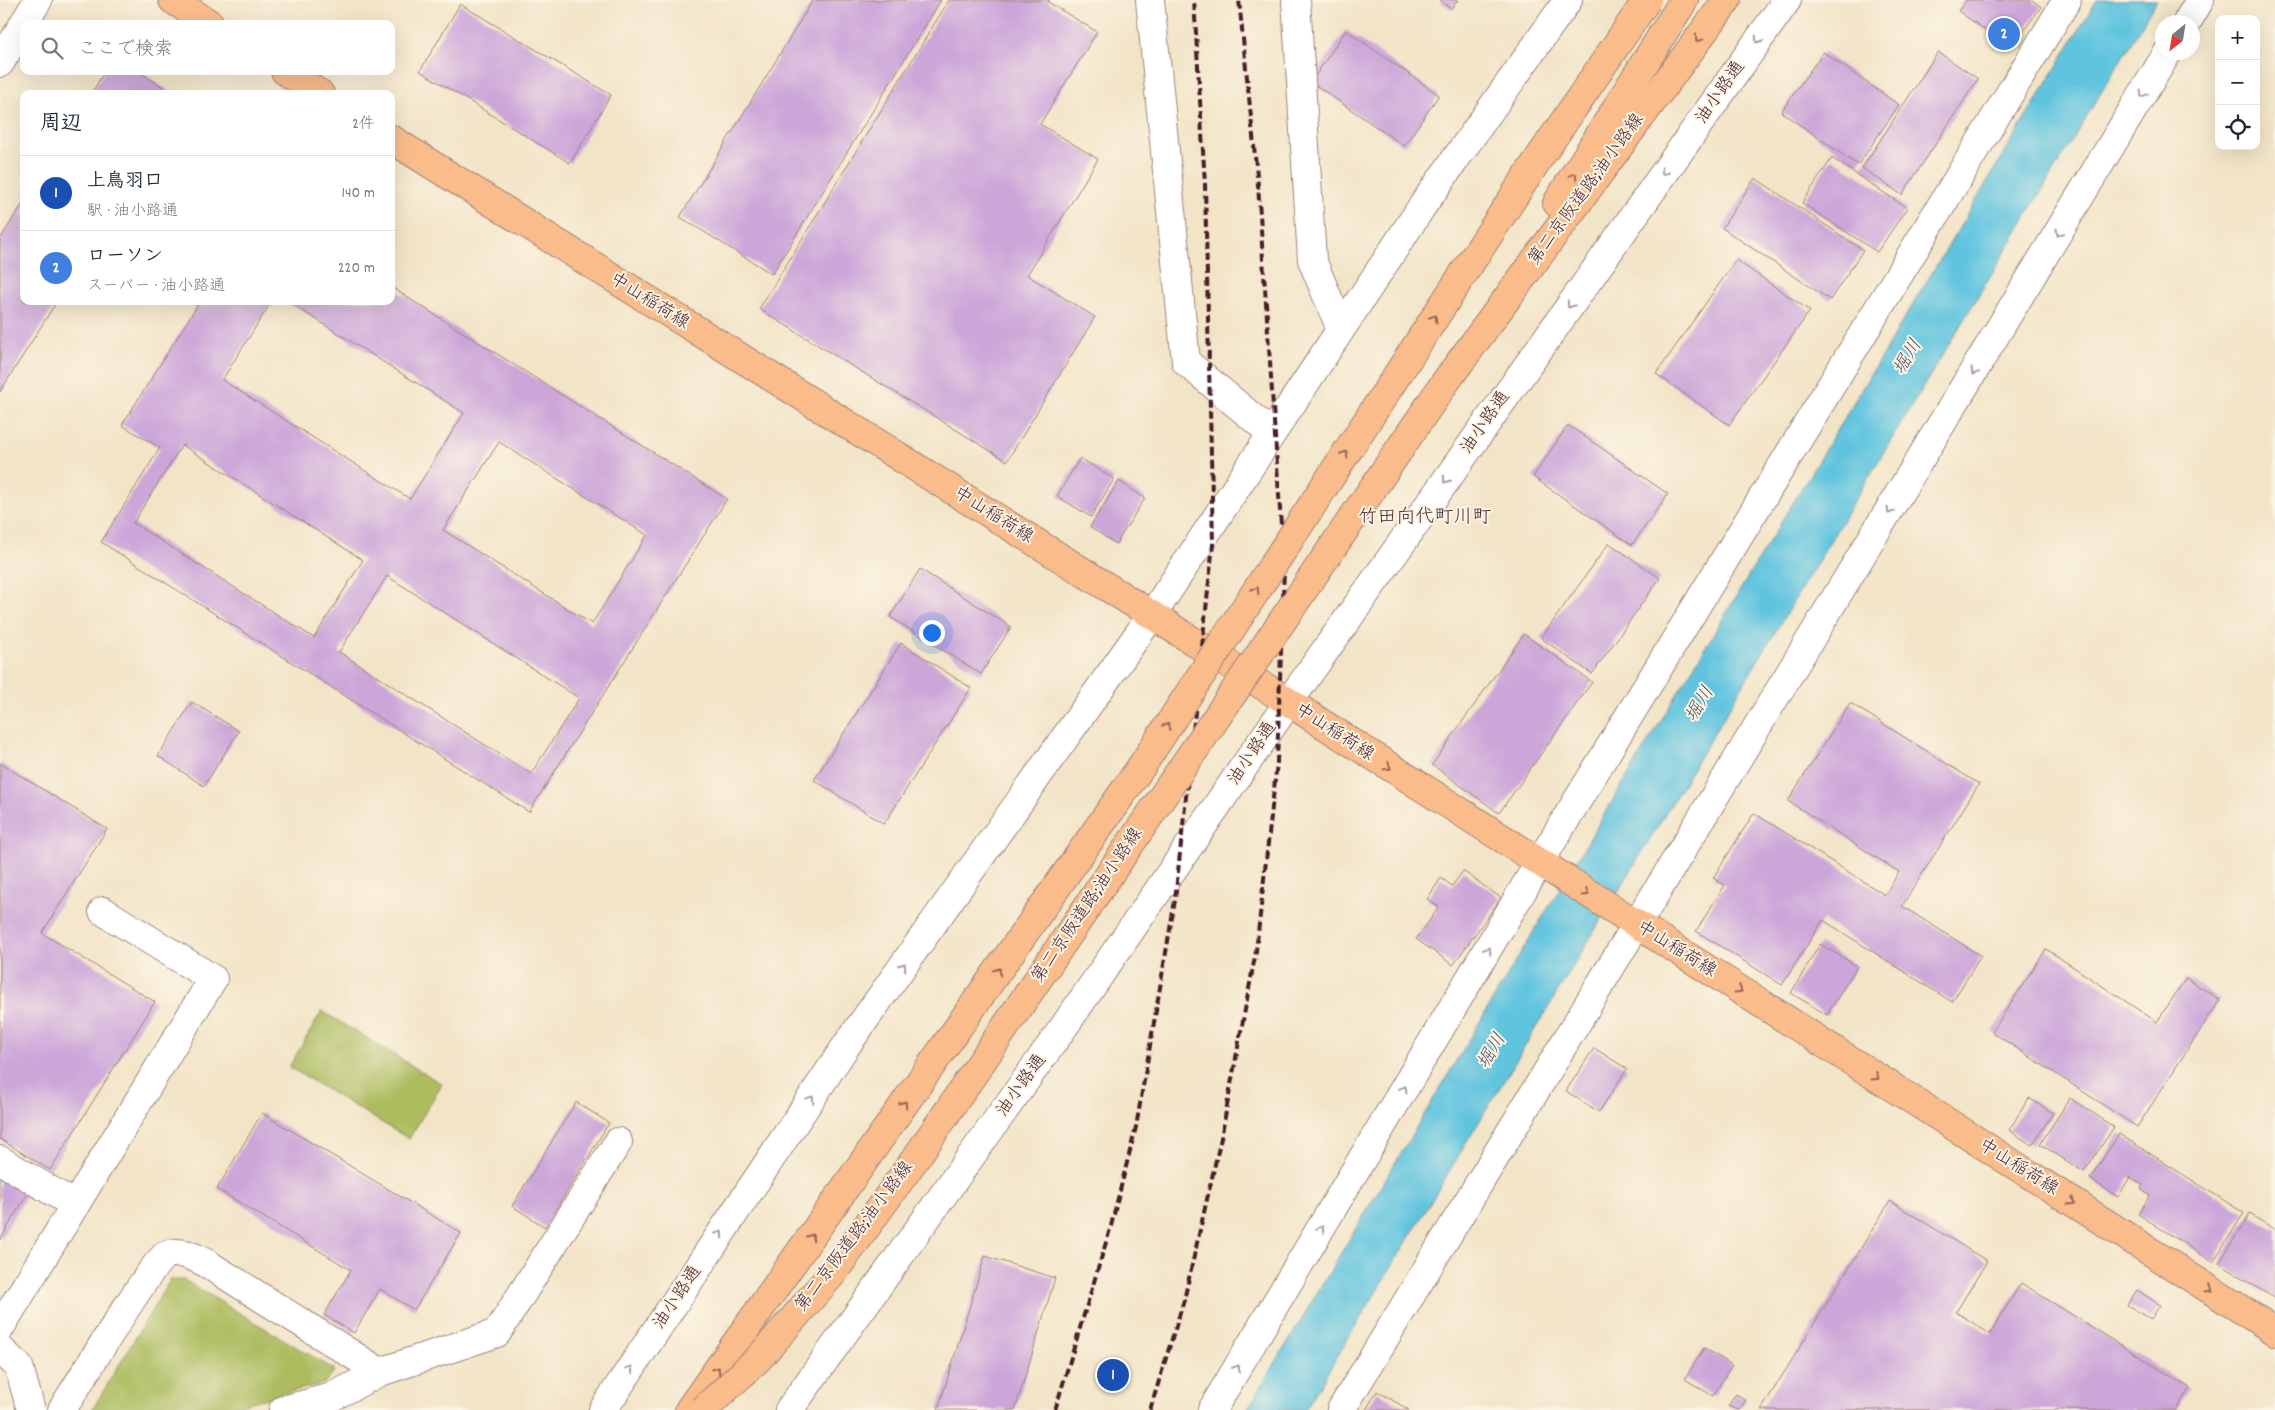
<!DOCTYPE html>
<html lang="ja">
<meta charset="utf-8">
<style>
:root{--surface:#fff;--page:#f2f2f3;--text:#1f2937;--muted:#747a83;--line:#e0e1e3;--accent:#b45309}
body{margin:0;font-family:Dekko,"Klee One",sans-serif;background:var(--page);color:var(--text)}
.controls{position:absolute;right:15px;top:15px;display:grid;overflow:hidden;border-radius:10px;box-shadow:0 5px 20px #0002}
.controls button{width:45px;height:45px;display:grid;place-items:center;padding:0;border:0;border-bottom:1px solid var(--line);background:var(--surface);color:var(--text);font:25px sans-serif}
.compass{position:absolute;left:2155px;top:15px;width:45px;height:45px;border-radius:50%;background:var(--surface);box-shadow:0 5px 20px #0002;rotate:210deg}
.you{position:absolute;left:931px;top:632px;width:18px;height:18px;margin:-12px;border:4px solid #fff;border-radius:50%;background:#1a73e8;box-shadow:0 0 0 8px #1a73e833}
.badge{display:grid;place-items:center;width:32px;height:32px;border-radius:50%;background:var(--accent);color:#fff;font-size:16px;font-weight:700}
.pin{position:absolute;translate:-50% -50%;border:2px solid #fff;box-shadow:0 1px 5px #0006}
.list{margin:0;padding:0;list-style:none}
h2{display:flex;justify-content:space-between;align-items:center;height:65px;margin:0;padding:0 20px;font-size:21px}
h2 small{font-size:16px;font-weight:400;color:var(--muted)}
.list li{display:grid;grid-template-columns:32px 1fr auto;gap:15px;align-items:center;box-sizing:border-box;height:75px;padding:0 20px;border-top:1px solid var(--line)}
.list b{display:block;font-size:19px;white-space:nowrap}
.list p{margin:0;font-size:16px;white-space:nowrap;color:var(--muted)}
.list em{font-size:16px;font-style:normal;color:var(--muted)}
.icon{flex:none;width:28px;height:28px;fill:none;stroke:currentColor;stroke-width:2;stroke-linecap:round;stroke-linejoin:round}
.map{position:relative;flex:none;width:2275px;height:1410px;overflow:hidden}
.search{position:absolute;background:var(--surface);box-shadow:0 5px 20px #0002;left:20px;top:20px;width:375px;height:55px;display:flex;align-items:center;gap:12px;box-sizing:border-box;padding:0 18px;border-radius:10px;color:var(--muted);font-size:19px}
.panel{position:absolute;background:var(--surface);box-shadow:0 5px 20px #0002;left:20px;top:90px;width:375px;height:215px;border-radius:10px}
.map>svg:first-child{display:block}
.green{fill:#acbc5f;stroke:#7b6e45}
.water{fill:#61c4df;stroke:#567285}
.building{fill:#cca6d9;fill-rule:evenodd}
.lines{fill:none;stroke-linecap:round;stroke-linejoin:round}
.minor-casing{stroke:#9e8279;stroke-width:30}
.major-casing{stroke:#9e8279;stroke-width:30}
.highway-casing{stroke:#9e8279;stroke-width:30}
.minor{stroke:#fff;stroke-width:28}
.major{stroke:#fabc8b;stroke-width:28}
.highway{stroke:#fabc8b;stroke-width:28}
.rail{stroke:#4a1f2b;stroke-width:4;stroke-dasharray:8 4;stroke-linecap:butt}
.highway-bridge-casing{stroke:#9e8279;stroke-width:30;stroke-linecap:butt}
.highway-bridge{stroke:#fabc8b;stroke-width:28}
.oneway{stroke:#996656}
.oneway2{stroke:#ae9aa0}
.labels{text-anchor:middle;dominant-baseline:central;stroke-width:4;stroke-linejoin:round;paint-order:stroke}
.street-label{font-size:18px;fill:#4a1f2b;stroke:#fcf5e5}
.water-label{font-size:19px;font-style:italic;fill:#515161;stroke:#fcf5e5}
.neighbourhood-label{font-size:19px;fill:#4a1f2b;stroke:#fcf5e5}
</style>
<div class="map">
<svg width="2275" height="1410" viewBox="0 0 2275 1410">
<rect width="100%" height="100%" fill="#fcf5e5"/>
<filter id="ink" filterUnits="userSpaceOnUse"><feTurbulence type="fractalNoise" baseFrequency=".02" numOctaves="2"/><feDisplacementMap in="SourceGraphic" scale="10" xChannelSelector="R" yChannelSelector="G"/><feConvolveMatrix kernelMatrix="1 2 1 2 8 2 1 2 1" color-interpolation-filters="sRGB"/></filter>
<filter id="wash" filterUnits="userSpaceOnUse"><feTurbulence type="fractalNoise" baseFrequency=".0096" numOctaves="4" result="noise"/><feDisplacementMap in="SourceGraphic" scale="20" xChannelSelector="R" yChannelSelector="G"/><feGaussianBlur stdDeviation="1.12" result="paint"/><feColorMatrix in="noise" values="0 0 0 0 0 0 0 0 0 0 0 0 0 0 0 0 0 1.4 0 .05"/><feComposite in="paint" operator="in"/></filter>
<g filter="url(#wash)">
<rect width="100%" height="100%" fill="#f2e4c7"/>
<g class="green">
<polygon points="322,1011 442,1084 409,1139 289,1067"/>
<polygon points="170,1280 184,1280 335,1370 325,1383 221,1410 92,1410"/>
</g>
<polygon class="water" points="2097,0 2157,0 1305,1410 1247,1410 1584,848"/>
<g id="blocks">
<g class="building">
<polygon points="813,0 941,0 772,274 680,217"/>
<polygon points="949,0 1050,0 1048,2 1097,32 1040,124 1098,159 1027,275 1095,317 1007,461 759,309"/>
<polygon points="1439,0 1458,0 1451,9"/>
<polygon points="1966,0 2032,0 2041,7 2011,48 1958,11"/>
<polygon points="460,4 611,95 570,163 420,71"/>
<polygon points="1346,30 1439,95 1404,146 1311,82"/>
<polygon points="1823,52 1899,105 1858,165 1781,112"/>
<polygon points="1938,52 1978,79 1902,195 1862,168"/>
<polygon points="105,71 138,71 174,94 91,94"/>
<polygon points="1832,158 1907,208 1877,252 1802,203"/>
<polygon points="1755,178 1863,250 1830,300 1722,228"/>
<polygon points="24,202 24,301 57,301 0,392 0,239"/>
<polygon points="1736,260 1810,311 1729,425 1656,374"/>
<path d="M391,287L727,499L529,812L101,542L160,448L122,425L200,301H272L222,380L410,499L464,413L287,301H391ZM499,442L647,535L592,624L443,530ZM182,445L363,560L314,638L133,523ZM387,576L579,698L531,774L339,652Z"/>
<polygon points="1568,425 1668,494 1632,545 1533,477"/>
<polygon points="1080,458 1114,479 1091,517 1057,496"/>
<polygon points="1119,481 1145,498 1116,544 1090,527"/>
<polygon points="1609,543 1660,578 1592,674 1541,638"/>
<polygon points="920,569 1011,627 981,674 890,617"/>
<polygon points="1524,634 1592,682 1499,813 1432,765"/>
<polygon points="901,643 971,688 884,824 814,780"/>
<polygon points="192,702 239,731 204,786 158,756"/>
<polygon points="1850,703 1979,784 1902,906 1981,956 1952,1002 1823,920 1782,985 1696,931 1725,885 1713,878 1754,813 1885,895 1899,872 1788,801"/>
<polygon points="0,763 107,829 42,933 155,1002 50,1170 0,1139"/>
<polygon points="1463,871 1501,898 1453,965 1416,939 1439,907 1427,899 1441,878 1452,886"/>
<polygon points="1820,944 1857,966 1827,1015 1791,993"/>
<polygon points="2046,949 2157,1022 2186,978 2220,1000 2137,1127 1992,1032"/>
<polygon points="1594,1048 1627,1069 1599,1112 1566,1091"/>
<polygon points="2029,1098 2053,1113 2032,1145 2009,1130"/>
<polygon points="2070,1098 2114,1127 2084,1172 2040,1144"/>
<polygon points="576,1102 609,1123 545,1227 512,1206"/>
<polygon points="262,1113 461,1233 414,1310 380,1289 354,1333 324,1315 351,1270 217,1189"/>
<polygon points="2119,1134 2244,1213 2213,1262 2138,1214 2150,1196 2141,1189 2143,1185 2130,1177 2118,1197 2090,1179"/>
<polygon points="0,1174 29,1191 0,1240"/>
<polygon points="1890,1201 1987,1261 1956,1312 1990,1334 2021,1283 2190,1388 2176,1410 1761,1410"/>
<polygon points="2250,1214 2275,1230 2275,1299 2219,1263"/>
<polygon points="985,1256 1055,1278 1015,1410 938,1410"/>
<polygon points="2137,1290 2160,1305 2151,1319 2127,1305"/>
<polygon points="1704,1348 1732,1365 1713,1396 1685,1379"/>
<polygon points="1377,1391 1409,1410 1366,1410"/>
<polygon points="1736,1394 1746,1400 1739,1410 1728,1406"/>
</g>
</g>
</g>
<g filter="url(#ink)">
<use href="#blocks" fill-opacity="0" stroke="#9e8279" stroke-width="1"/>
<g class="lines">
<g class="minor-casing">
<g id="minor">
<polyline points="1150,0 1186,362 1271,433"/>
<polyline points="1296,0 1312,260 1340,327"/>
<polyline points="2187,22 2200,0"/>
<polyline points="0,63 38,0"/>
<polyline points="0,1160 75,1205"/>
<polyline points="0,1328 213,979 103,911"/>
<polyline points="0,1349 19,1367 31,1410"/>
<polyline points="380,1372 497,1333 618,1142"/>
<path d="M62,1410C76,1388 153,1261 166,1255C180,1249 194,1257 206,1263L380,1372L332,1397L283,1410"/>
<polyline points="603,1410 846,1046 1152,615 1423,205 1568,0"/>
<polyline points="789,1410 1063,1028 1288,703 1787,0"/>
<polyline points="1212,1410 1539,863 2067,0"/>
<polyline points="1341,1410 2168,52"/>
</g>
</g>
<g class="major-casing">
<g id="major">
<polyline points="173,0 210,24"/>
<polyline points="285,71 320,94"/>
<polyline points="391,139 1152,615 2275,1331"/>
</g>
</g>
<g class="highway-casing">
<g id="highway">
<polyline points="1557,203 1684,0"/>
<polyline points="1446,381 1727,0"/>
<polyline points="689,1410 1141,767"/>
</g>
</g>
<use href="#minor" class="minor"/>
<use href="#major" class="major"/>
<use href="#highway" class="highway"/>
<g class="rail">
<polyline points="1055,1410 1111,1226 1136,1127 1175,900 1213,544 1205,184 1194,0"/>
<polyline points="1150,1410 1184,1300 1221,1138 1256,951 1277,762 1284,569 1258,185 1239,0"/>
</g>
<g class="highway-bridge-casing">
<g id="highway-bridge">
<polyline points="1141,767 1535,164 1647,0"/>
<polyline points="703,1410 758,1359 833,1273 918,1155 1446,381"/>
</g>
</g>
<use href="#highway-bridge" class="highway-bridge"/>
</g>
<defs><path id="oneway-chevron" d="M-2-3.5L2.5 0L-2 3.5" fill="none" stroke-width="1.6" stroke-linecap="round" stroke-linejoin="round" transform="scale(1.25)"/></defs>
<g class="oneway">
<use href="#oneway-chevron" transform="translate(1698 39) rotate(126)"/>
<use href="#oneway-chevron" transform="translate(1574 176) rotate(-58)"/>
<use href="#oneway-chevron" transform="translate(1434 318) rotate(-57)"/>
<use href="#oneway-chevron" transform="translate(1345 454) rotate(-57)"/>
<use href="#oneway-chevron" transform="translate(1256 590) rotate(-57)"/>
<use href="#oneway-chevron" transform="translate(1167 726) rotate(-57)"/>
<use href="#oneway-chevron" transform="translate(1388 767) rotate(33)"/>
<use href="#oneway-chevron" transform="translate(1586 893) rotate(32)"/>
<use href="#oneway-chevron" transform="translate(998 971) rotate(-55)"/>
<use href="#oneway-chevron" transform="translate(1739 990) rotate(32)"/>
<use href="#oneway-chevron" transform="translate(1876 1077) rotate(32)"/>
<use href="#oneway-chevron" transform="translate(904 1104) rotate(-55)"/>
<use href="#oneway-chevron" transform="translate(2072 1202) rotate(32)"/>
<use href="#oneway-chevron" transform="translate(811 1237) rotate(-55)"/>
<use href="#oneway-chevron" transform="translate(2209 1289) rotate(32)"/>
<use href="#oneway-chevron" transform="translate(717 1370) rotate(-55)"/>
</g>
<g class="oneway2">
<use href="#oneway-chevron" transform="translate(1758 40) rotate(125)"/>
<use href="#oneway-chevron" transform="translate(2143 94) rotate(121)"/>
<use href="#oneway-chevron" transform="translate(1664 172) rotate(125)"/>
<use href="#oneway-chevron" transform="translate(2059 233) rotate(121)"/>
<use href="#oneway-chevron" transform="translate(1570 305) rotate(125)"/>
<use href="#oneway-chevron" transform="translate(1974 372) rotate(121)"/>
<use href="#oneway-chevron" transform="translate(1446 480) rotate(125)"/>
<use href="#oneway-chevron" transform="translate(1890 511) rotate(121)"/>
<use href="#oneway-chevron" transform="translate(1488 950) rotate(-59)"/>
<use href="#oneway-chevron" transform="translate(903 966) rotate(-55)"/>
<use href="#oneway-chevron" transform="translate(1404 1089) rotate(-59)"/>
<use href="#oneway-chevron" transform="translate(811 1099) rotate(-56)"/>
<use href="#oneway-chevron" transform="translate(1321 1229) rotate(-59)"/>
<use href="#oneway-chevron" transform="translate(720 1234) rotate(-56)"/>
<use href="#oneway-chevron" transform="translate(1237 1368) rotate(-59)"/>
<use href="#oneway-chevron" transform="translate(630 1369) rotate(-56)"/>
</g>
</g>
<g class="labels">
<g class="street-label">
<text transform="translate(1721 93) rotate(-55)">油小路通</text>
<text transform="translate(1587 190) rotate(-54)">第二京阪道路;油小路線</text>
<text transform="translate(649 302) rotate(32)">中山稲荷線</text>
<text transform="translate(1486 423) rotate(-55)">油小路通</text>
<text transform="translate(993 516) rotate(32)">中山稲荷線</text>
<text transform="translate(1334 733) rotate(33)">中山稲荷線</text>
<text transform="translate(1253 754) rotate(-56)">油小路通</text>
<text transform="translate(1088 906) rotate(-56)">第二京阪道路;油小路線</text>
<text transform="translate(1676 950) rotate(32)">中山稲荷線</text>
<text transform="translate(1022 1086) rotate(-54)">油小路通</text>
<text transform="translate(2018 1168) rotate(32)">中山稲荷線</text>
<text transform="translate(855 1237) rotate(-53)">第二京阪道路;油小路線</text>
<text transform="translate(678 1298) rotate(-56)">油小路通</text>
</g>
<g class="water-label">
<text transform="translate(1909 358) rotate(-59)">堀川</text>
<text transform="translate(1701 705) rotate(-59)">堀川</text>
<text transform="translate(1493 1052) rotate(-59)">堀川</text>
</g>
<g class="neighbourhood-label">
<text x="1425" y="518">竹田向代町川町</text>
</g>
</g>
</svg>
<div class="controls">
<button>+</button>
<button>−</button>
<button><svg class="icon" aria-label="locate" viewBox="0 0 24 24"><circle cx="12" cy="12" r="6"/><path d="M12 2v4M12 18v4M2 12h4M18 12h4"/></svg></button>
</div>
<svg class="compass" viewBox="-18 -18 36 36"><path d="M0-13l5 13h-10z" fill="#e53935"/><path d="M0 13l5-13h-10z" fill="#747a83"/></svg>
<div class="you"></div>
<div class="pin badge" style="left:1113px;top:1375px;background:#1a4fb4">1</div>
<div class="pin badge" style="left:2004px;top:34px;background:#3f7fe0">2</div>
<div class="search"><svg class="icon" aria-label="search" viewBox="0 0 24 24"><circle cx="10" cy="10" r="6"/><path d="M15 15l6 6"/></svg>ここで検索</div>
<section class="panel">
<h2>周辺<small>2件</small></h2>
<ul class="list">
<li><span class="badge" style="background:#1a4fb4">1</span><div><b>上鳥羽口</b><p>駅 · 油小路通</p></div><em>140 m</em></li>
<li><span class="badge" style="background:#3f7fe0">2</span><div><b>ローソン</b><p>スーパー · 油小路通</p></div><em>220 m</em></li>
</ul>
</section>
</div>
